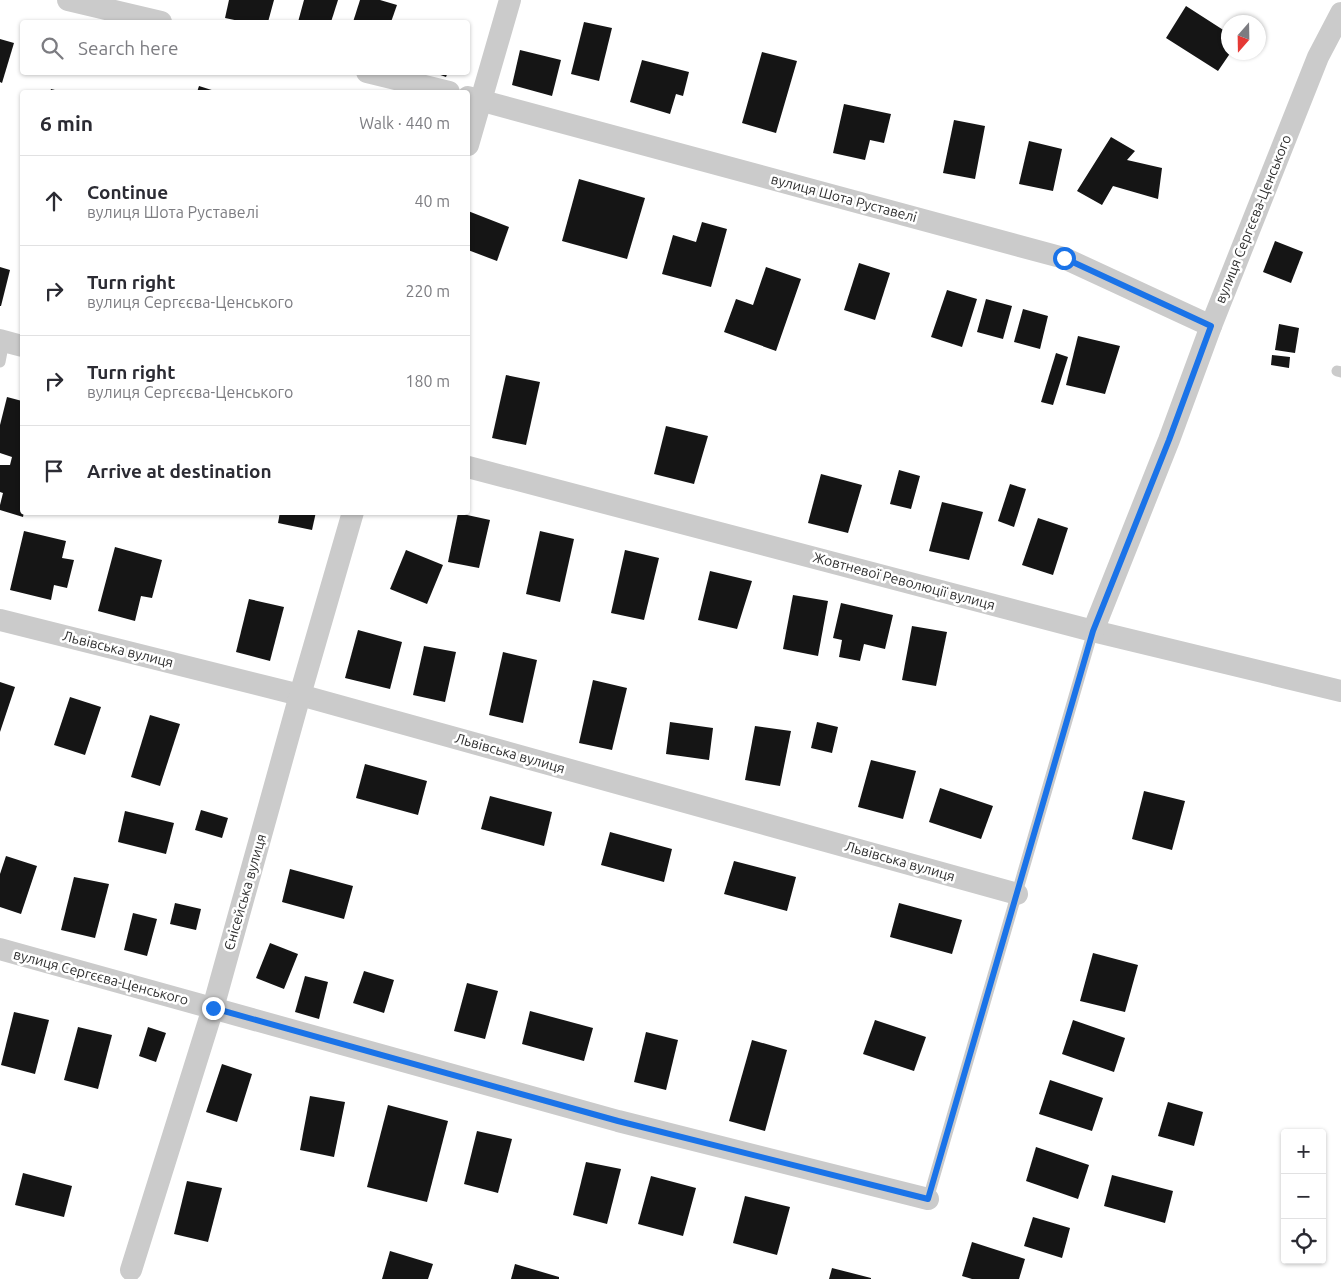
<!DOCTYPE html>
<meta charset="utf-8">
<style>
:root{--surface:#fff;--page:#f2f2f3;--text:#2b2b33;--muted:#7c7c81;--line:#e1e1e2}
body{margin:0;font-family:Ubuntu,sans-serif;background:var(--page);color:var(--text)}
.controls{position:absolute;right:15px;bottom:15px;display:grid;overflow:hidden;border-radius:5px;box-shadow:0 1px 4px #0004}
.controls button{width:45px;height:45px;display:grid;place-items:center;padding:0;border:0;border-bottom:1px solid var(--line);background:var(--surface);color:var(--text);font:25px sans-serif}
.compass{position:absolute;left:1221px;top:15px;width:45px;height:45px;border-radius:50%;background:var(--surface);box-shadow:0 1px 4px #0004;rotate:200deg}
.stop{position:absolute;width:15px;height:15px;margin:-11px;border:4px solid #1a73e8;border-radius:50%;background:#fff}
.stop.end{background:#1a73e8;border-color:#fff;box-shadow:0 1px 5px #0008}
.list{margin:0;padding:0;list-style:none}
h2{display:flex;justify-content:space-between;align-items:center;height:65px;margin:0;padding:0 20px;font-size:21px}
h2 small{font-size:16px;font-weight:400;color:var(--muted)}
.list li{display:grid;grid-template-columns:32px 1fr auto;gap:15px;align-items:center;box-sizing:border-box;height:90px;padding:0 20px;border-top:1px solid var(--line)}
.list b{display:block;font-size:19px;white-space:nowrap}
.list p{margin:0;font-size:16px;white-space:nowrap;color:var(--muted)}
.list em{font-size:16px;font-style:normal;color:var(--muted)}
.icon{flex:none;width:28px;height:28px;fill:none;stroke:currentColor;stroke-width:2;stroke-linecap:round;stroke-linejoin:round}
.map{position:relative;flex:none;width:1341px;height:1279px;overflow:hidden}
.search{position:absolute;background:var(--surface);box-shadow:0 1px 4px #0004;left:20px;top:20px;width:450px;height:55px;display:flex;align-items:center;gap:12px;box-sizing:border-box;padding:0 18px;border-radius:5px;color:var(--muted);font-size:19px}
.panel{position:absolute;background:var(--surface);box-shadow:0 1px 4px #0004;left:20px;top:90px;width:450px;height:425px;border-radius:5px}
.map>svg:first-child{display:block}
.building{fill:#151515}
.lines{fill:none;stroke-linecap:round;stroke-linejoin:round}
.lane{stroke:#cbcbcb;stroke-width:11}
.street{stroke:#cbcbcb;stroke-width:22}
.route{stroke:#1a73e8;stroke-width:6}
.labels{text-anchor:middle;dominant-baseline:central;stroke-width:5;stroke-linejoin:round;paint-order:stroke}
.street-label{font-size:14px;fill:#2e2e2e;stroke:#fff}
</style>
<div class="map">
<svg width="1341" height="1279" viewBox="0 0 1341 1279">
<rect width="100%" height="100%" fill="#fff"/>
<g class="building">
<polygon points="229,0 274,0 268,22 244,22 225,18"/>
<polygon points="304,0 338,0 331,22 298,22"/>
<polygon points="360,0 380,0 397,5 391,22 353,22"/>
<polygon points="1186,6 1228,33 1228,52 1231,52 1218,71 1166,38"/>
<polygon points="584,22 612,28 599,81 571,74"/>
<polygon points="0,39 14,43 2,83 0,82"/>
<polygon points="520,50 561,60 552,96 512,85"/>
<polygon points="762,52 797,61 776,133 742,123"/>
<polygon points="642,60 689,72 683,96 676,94 670,114 630,102"/>
<polygon points="432,72 448,72 446,77"/>
<polygon points="199,86 218,92 197,92"/>
<polygon points="51,89 63,92 50,92"/>
<polygon points="844,104 891,114 884,143 870,140 865,160 833,153"/>
<polygon points="954,120 985,126 975,179 943,173"/>
<polygon points="1111,137 1135,151 1127,160 1162,168 1158,199 1113,186 1102,205 1077,191"/>
<polygon points="1029,141 1062,149 1053,191 1019,184"/>
<polygon points="579,179 645,198 627,259 562,241"/>
<polygon points="468,211 509,227 497,261 468,250"/>
<polygon points="702,222 727,229 711,287 662,274 673,235 696,242"/>
<polygon points="1275,241 1303,252 1291,283 1263,272"/>
<polygon points="859,263 890,273 875,320 844,310"/>
<polygon points="0,267 10,270 1,306 0,306"/>
<polygon points="766,267 801,279 776,351 724,332 736,299 753,305"/>
<polygon points="947,290 977,299 962,347 931,337"/>
<polygon points="986,299 1012,306 1003,339 977,332"/>
<polygon points="1023,309 1048,316 1040,349 1014,342"/>
<polygon points="1279,324 1299,328 1295,353 1275,350"/>
<polygon points="1078,336 1120,346 1105,394 1066,385"/>
<polygon points="1056,353 1068,357 1053,405 1041,402"/>
<polygon points="1272,355 1290,357 1289,368 1271,365"/>
<polygon points="506,375 540,382 526,445 492,438"/>
<polygon points="7,397 22,401 22,512 24,512 23,517 0,510 0,505 3,493 0,492 0,465 10,465 12,457 0,453 0,425"/>
<polygon points="666,426 708,436 694,484 654,474"/>
<polygon points="899,470 920,476 911,509 890,504"/>
<polygon points="821,474 862,485 848,533 808,523"/>
<polygon points="1010,484 1026,489 1014,527 998,521"/>
<polygon points="942,502 983,512 969,560 929,551"/>
<polygon points="280,512 316,512 312,530 278,523"/>
<polygon points="458,513 490,520 479,568 448,562"/>
<polygon points="1038,518 1068,528 1053,575 1022,565"/>
<polygon points="24,531 66,541 62,558 74,560 67,588 54,585 51,600 10,590"/>
<polygon points="540,531 574,539 560,602 526,594"/>
<polygon points="115,547 162,560 152,598 141,596 135,621 98,611"/>
<polygon points="406,550 443,565 427,604 390,589"/>
<polygon points="625,550 659,558 644,620 611,613"/>
<polygon points="710,571 752,581 737,629 698,620"/>
<polygon points="793,595 828,601 818,656 783,649"/>
<polygon points="249,599 284,607 270,661 236,652"/>
<polygon points="841,603 893,615 885,649 864,644 860,661 839,657 842,640 833,638"/>
<polygon points="912,626 947,632 936,686 902,680"/>
<polygon points="358,630 402,642 390,689 345,678"/>
<polygon points="424,646 456,652 445,702 413,695"/>
<polygon points="503,652 537,660 523,723 489,715"/>
<polygon points="593,680 627,688 612,750 579,743"/>
<polygon points="0,682 15,687 0,732"/>
<polygon points="70,697 101,707 85,755 54,745"/>
<polygon points="150,715 180,724 160,786 131,777"/>
<polygon points="670,722 713,728 709,760 666,754"/>
<polygon points="817,722 838,727 832,753 811,748"/>
<polygon points="755,726 791,731 780,786 745,780"/>
<polygon points="871,760 916,771 903,819 858,807"/>
<polygon points="365,764 427,781 418,815 356,798"/>
<polygon points="940,788 993,806 981,839 929,822"/>
<polygon points="1144,791 1185,801 1172,850 1132,839"/>
<polygon points="490,796 552,812 544,846 481,829"/>
<polygon points="201,810 228,818 222,838 195,830"/>
<polygon points="125,811 174,823 166,854 118,842"/>
<polygon points="610,832 672,849 664,882 601,865"/>
<polygon points="6,856 37,866 21,914 0,907 0,874"/>
<polygon points="734,861 796,877 787,911 724,894"/>
<polygon points="290,869 353,886 344,919 282,902"/>
<polygon points="74,877 109,884 95,938 61,930"/>
<polygon points="175,903 201,909 196,930 170,924"/>
<polygon points="899,903 962,920 952,954 890,937"/>
<polygon points="133,913 157,919 147,956 124,950"/>
<polygon points="270,943 298,954 284,989 256,978"/>
<polygon points="1093,953 1138,965 1125,1012 1080,1001"/>
<polygon points="364,971 394,980 384,1013 353,1003"/>
<polygon points="305,976 328,982 319,1019 295,1012"/>
<polygon points="467,983 498,991 485,1039 454,1031"/>
<polygon points="530,1011 593,1028 584,1061 522,1044"/>
<polygon points="14,1012 49,1020 35,1074 1,1065"/>
<polygon points="875,1020 926,1037 914,1071 863,1054"/>
<polygon points="1073,1020 1125,1038 1114,1072 1062,1054"/>
<polygon points="78,1027 112,1035 98,1089 64,1080"/>
<polygon points="148,1027 166,1033 156,1062 139,1056"/>
<polygon points="646,1032 678,1040 666,1090 634,1082"/>
<polygon points="752,1040 787,1050 765,1131 729,1121"/>
<polygon points="222,1064 252,1074 237,1122 206,1112"/>
<polygon points="1050,1080 1103,1098 1092,1131 1039,1114"/>
<polygon points="310,1096 345,1102 334,1157 300,1150"/>
<polygon points="1168,1102 1203,1112 1194,1146 1158,1136"/>
<polygon points="388,1105 448,1121 427,1202 367,1187"/>
<polygon points="477,1131 512,1139 498,1193 464,1184"/>
<polygon points="1036,1147 1089,1165 1078,1199 1026,1181"/>
<polygon points="586,1162 621,1169 607,1224 573,1215"/>
<polygon points="23,1173 72,1186 64,1217 15,1205"/>
<polygon points="1112,1175 1173,1191 1165,1223 1104,1206"/>
<polygon points="651,1176 696,1188 683,1236 638,1224"/>
<polygon points="187,1181 222,1188 208,1242 174,1234"/>
<polygon points="745,1196 790,1207 777,1255 733,1243"/>
<polygon points="1033,1217 1070,1228 1062,1258 1024,1246"/>
<polygon points="972,1242 1025,1259 1019,1279 972,1279 962,1276"/>
<polygon points="390,1251 433,1264 428,1279 382,1279"/>
<polygon points="515,1264 559,1277 559,1279 511,1279"/>
<polygon points="832,1268 871,1278 871,1279 829,1279"/>
</g>
<g class="lines">
<g class="lane">
<polyline points="0,362 4,341"/>
<polyline points="1337,371 1341,372"/>
<polyline points="928,1199 1093,631"/>
</g>
<g class="street">
<polyline points="68,0 161,22"/>
<polyline points="367,72 449,92"/>
<polyline points="468,97 1064,258 1211,326"/>
<polyline points="468,145 510,0"/>
<polyline points="0,340 22,346"/>
<polyline points="468,467 1093,631 1341,691"/>
<polyline points="0,620 300,695 1017,894"/>
<polyline points="1093,631 1169,440 1211,326 1318,57 1341,13"/>
<polyline points="0,949 618,1121 928,1199"/>
<polyline points="131,1270 213,1008 300,695 353,512"/>
</g>
</g>
<g class="lines">
<polyline class="route" points="213,1008 618,1121 928,1199 1093,631 1169,440 1211,326 1064,258"/>
</g>
<g class="labels">
<g class="street-label">
<text transform="translate(844 198) rotate(15)">вулиця Шота Руставелі</text>
<text transform="translate(1253 219) rotate(-68)">вулиця Сергєєва-Ценського</text>
<text transform="translate(904 581) rotate(15)">Жовтневої Революції вулиця</text>
<text transform="translate(118 649) rotate(14)">Львівська вулиця</text>
<text transform="translate(510 753) rotate(16)">Львівська вулиця</text>
<text transform="translate(900 861) rotate(16)">Львівська вулиця</text>
<text transform="translate(245 892) rotate(-74)">Єнісейська вулиця</text>
<text transform="translate(101 977) rotate(15)">вулиця Сергєєва-Ценського</text>
</g>
</g>
</svg>
<div class="controls">
<button>+</button>
<button>−</button>
<button><svg class="icon" aria-label="locate" viewBox="0 0 24 24"><circle cx="12" cy="12" r="6"/><path d="M12 2v4M12 18v4M2 12h4M18 12h4"/></svg></button>
</div>
<svg class="compass" viewBox="-18 -18 36 36"><path d="M0-13l5 13h-10z" fill="#e53935"/><path d="M0 13l5-13h-10z" fill="#7c7c81"/></svg>
<div class="stop" style="left:1064px;top:258px"></div>
<div class="stop end" style="left:213px;top:1008px"></div>
<div class="search"><svg class="icon" aria-label="search" viewBox="0 0 24 24"><circle cx="10" cy="10" r="6"/><path d="M15 15l6 6"/></svg>Search here</div>
<section class="panel">
<h2>6 min<small>Walk · 440 m</small></h2>
<ul class="list">
<li><svg class="icon" aria-label="ahead" viewBox="0 0 24 24"><path d="M12 20V5M6 11l6-6 6 6"/></svg><div><b>Continue</b><p>вулиця Шота Руставелі</p></div><em>40 m</em></li>
<li><svg class="icon" aria-label="right" viewBox="0 0 24 24"><path d="M7 20v-9h11M14 6l5 5-5 5"/></svg><div><b>Turn right</b><p>вулиця Сергєєва-Ценського</p></div><em>220 m</em></li>
<li><svg class="icon" aria-label="right" viewBox="0 0 24 24"><path d="M7 20v-9h11M14 6l5 5-5 5"/></svg><div><b>Turn right</b><p>вулиця Сергєєва-Ценського</p></div><em>180 m</em></li>
<li><svg class="icon" aria-label="arrive" viewBox="0 0 24 24"><path d="M6 21V4h12l-3 4 3 4H6"/></svg><div><b>Arrive at destination</b></div></li>
</ul>
</section>
</div>
